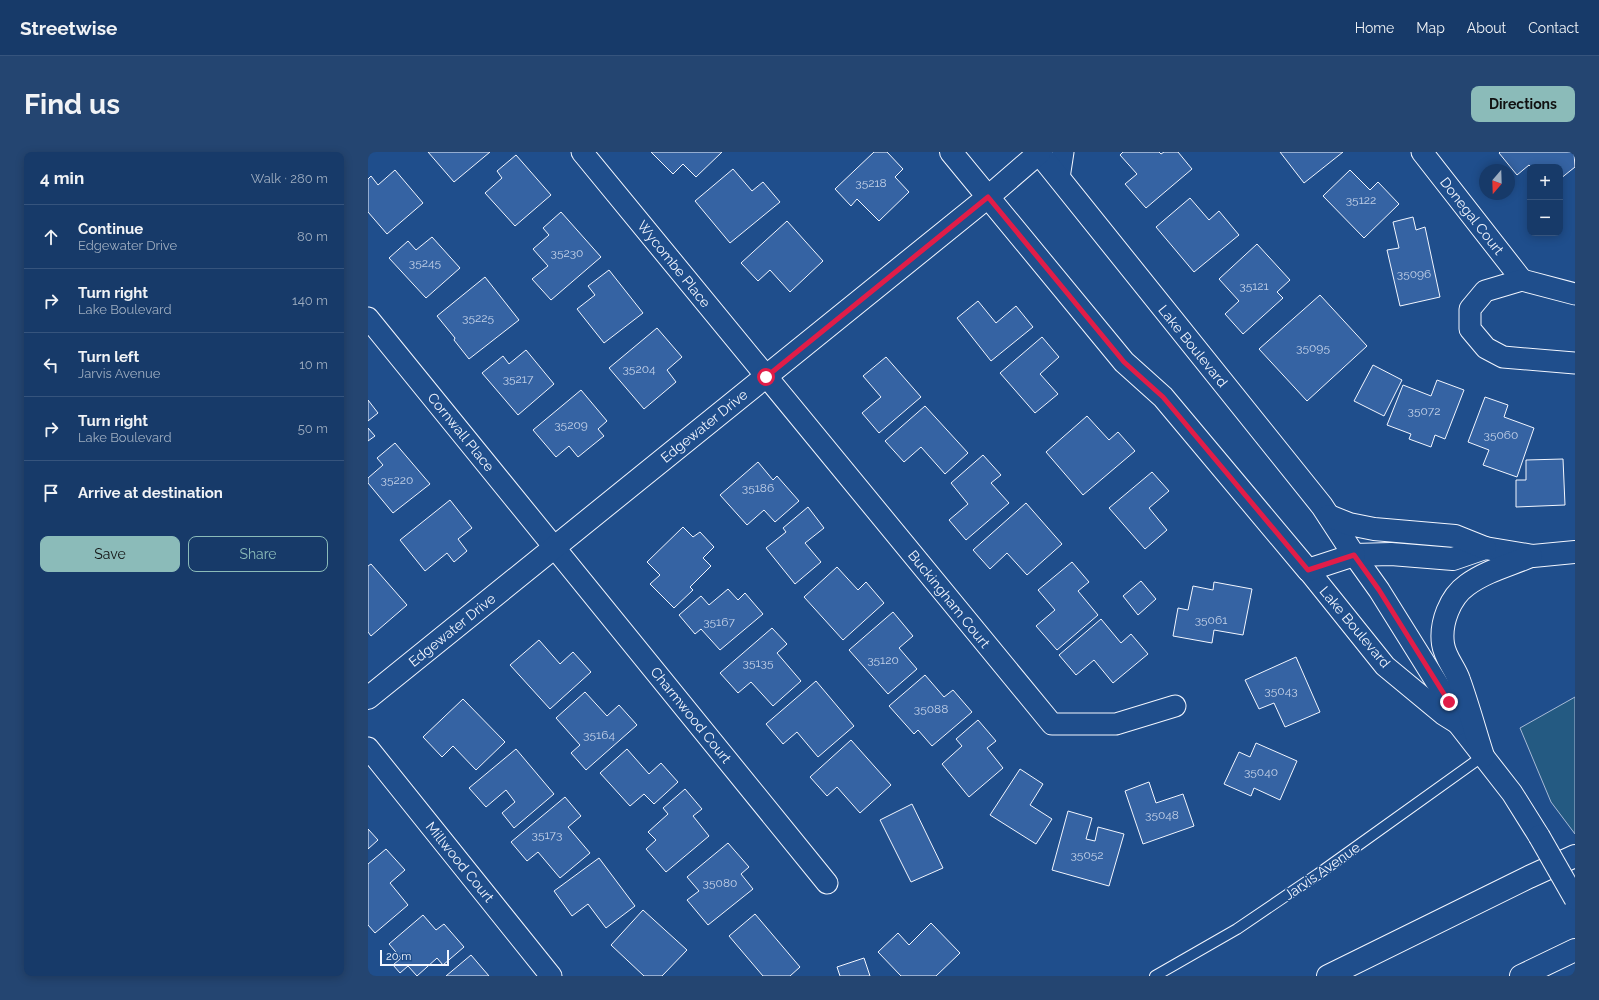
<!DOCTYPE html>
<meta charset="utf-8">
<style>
:root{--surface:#173a69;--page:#244571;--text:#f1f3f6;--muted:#9eadc0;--line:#36547d;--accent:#8bbbb9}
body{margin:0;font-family:Raleway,sans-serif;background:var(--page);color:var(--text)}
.controls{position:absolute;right:12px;top:12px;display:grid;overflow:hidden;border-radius:8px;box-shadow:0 2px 10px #0003}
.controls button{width:36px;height:36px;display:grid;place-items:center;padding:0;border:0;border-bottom:1px solid var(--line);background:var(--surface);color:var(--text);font:20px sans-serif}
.compass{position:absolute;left:1111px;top:12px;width:36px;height:36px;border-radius:50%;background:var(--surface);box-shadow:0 2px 10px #0003;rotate:199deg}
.scale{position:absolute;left:12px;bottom:10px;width:69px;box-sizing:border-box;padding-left:4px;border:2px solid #f2f6ff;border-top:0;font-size:11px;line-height:14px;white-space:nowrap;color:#f2f6ff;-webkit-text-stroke:3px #1f4e8c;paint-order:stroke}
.stop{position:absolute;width:12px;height:12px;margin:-9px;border:3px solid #e11d48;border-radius:50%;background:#fff}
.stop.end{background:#e11d48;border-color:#fff;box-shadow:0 1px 4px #0008}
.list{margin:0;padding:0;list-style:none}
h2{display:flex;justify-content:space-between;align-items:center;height:52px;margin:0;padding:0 16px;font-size:17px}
h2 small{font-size:13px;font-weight:400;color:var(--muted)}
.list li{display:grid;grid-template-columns:26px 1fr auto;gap:12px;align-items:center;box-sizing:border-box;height:64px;padding:0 16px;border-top:1px solid var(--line)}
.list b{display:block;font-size:15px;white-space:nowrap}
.list p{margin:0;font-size:13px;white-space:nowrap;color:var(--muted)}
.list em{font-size:13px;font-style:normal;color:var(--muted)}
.actions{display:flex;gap:8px;padding:12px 16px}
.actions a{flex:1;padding:9px 0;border:1px solid var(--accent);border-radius:8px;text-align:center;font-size:14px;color:var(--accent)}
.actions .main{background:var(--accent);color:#111}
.icon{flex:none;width:22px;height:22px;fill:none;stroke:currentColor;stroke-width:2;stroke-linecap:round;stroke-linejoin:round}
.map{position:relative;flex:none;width:1207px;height:824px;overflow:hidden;border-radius:8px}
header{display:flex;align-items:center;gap:24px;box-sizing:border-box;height:56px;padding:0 20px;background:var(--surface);border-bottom:1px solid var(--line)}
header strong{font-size:19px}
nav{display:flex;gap:22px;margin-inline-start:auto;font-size:14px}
.intro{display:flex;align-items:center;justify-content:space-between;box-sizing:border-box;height:96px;padding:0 24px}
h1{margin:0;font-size:28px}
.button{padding:10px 18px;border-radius:8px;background:var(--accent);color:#111;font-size:14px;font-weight:700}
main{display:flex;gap:24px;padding:0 24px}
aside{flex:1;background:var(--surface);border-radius:8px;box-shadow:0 2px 10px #0003}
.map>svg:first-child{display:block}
.green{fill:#245a82;stroke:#a8bbd7}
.building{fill:#3563a3;stroke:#f2f6ff}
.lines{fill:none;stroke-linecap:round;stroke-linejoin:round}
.service-casing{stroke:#f2f6ff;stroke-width:12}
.minor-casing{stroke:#f2f6ff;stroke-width:23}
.tertiary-casing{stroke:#f2f6ff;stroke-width:24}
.motorway-casing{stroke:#f2f6ff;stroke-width:24}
.service{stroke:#1f4e8c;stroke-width:10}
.minor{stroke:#1f4e8c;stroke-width:21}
.tertiary{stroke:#1f4e8c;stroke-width:22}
.motorway{stroke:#1f4e8c;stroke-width:22}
.minor-bridge-casing{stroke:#f2f6ff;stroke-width:23;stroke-linecap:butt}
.minor-bridge{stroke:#1f4e8c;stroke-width:21}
.route{stroke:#e11d48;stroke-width:5}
.labels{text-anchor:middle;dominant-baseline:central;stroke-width:3;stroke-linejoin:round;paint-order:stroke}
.number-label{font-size:12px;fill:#c3d1e8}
.street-label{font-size:14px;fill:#f2f6ff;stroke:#1f4e8c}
</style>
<header>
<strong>Streetwise</strong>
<nav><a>Home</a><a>Map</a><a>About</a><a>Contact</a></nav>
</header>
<div class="intro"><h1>Find us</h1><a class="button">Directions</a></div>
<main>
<aside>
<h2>4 min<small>Walk · 280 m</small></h2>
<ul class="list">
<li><svg class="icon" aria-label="ahead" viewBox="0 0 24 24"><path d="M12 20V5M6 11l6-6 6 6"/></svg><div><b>Continue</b><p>Edgewater Drive</p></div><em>80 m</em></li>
<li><svg class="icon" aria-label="right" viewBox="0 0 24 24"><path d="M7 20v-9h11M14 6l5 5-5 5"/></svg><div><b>Turn right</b><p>Lake Boulevard</p></div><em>140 m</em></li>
<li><svg class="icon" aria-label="left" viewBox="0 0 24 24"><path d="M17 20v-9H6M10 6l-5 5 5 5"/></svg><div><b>Turn left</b><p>Jarvis Avenue</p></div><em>10 m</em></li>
<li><svg class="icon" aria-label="right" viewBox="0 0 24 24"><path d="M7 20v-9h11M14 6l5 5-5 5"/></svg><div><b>Turn right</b><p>Lake Boulevard</p></div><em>50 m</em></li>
<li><svg class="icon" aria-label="arrive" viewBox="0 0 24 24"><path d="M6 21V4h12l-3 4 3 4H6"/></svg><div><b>Arrive at destination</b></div></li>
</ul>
<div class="actions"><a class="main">Save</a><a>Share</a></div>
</aside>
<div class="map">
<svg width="1207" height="824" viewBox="0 0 1207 824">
<rect width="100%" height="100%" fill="#1f4e8c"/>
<polygon class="green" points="1207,545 1207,682 1183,650 1152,576"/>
<g class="building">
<polygon points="60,0 122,0 86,30"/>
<polygon points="283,0 354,0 328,25 315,12 305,22"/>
<polygon points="506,0 519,0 535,17 527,25 541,40 511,69 489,47 483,54 467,37"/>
<polygon points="755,0 791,0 793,2 796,0 810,0 824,17 778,56 757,32 769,22 752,3"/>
<polygon points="912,0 975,0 936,31"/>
<polygon points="1132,0 1206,0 1207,15 1192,27 1192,15 1163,15 1161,13 1149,23 1131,1"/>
<polygon points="148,3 183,43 147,74 117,41 134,26 129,19"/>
<polygon points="365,17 384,39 395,30 412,50 362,91 327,49"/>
<polygon points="27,18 55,51 19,82 0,60 0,27 3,24 10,33"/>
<polygon points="982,18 1002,38 1010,30 1031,52 996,86 955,44"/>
<polygon points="822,46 841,68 851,59 871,83 826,120 788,75"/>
<polygon points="193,60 233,105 183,148 164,127 180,114 165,97 181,83 175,76"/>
<polygon points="1045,65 1048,78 1057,75 1072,145 1032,154 1019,98 1031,96 1025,70"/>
<polygon points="419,69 455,109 422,140 402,118 390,129 373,111"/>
<polygon points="64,85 92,116 58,146 21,106 40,89 48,98"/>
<polygon points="889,92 922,128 909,140 915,146 875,182 857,162 871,149 851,127"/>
<polygon points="241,118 275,161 236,191 209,157 227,143 220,134"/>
<polygon points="117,125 151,168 101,207 86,188 87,186 69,164"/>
<polygon points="952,143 999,194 939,249 891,197"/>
<polygon points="610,149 628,171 648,154 665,175 623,209 589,166"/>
<polygon points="289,176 314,205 299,218 308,230 276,257 241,216"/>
<polygon points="674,185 691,205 672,222 690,242 667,261 632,221"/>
<polygon points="158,198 186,232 150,263 114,221 135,204 141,212"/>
<polygon points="518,205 553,245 511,281 494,261 513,245 495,224"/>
<polygon points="1005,213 1034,228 1016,264 986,249"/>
<polygon points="1069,228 1096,238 1077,287 1067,283 1063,295 1041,287 1043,282 1019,273 1035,233 1063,244"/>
<polygon points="213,238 239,269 230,277 236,284 210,305 201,294 188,305 165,278"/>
<polygon points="1117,245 1140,253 1136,265 1166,276 1149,325 1115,313 1121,298 1100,290"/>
<polygon points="0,248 10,261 0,269"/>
<polygon points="557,254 600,301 577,322 553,295 536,310 517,289"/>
<polygon points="719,264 741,288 750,280 767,299 715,343 678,300"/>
<polygon points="0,276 7,284 0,289"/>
<polygon points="27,291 62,332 25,361 0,331 0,326 15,313 9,306"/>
<polygon points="615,303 633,323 623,331 641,351 598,388 581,368 600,352 583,331"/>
<polygon points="1195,307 1197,353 1148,355 1148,328 1158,328 1158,308"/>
<polygon points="390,310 405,328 409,324 431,349 407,370 396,358 379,373 352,343"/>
<polygon points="784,320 801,339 781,356 799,378 777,397 741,356"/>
<polygon points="82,348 104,376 90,387 99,399 86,410 79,401 57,419 32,388"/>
<polygon points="658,351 694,392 659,423 639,401 622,417 605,398"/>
<polygon points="440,355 456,376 437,391 453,410 427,432 398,396 418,380 415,376"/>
<polygon points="315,375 325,385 332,380 346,395 335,406 343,414 322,435 325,438 306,456 282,432 292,423 279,410"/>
<polygon points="704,410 721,430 710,439 730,463 689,498 668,474 687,458 670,438"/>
<polygon points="3,412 39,453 3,484 0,480 0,414"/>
<polygon points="469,415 490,438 498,430 516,451 475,488 436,445"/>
<polygon points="773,429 788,447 770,463 755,444"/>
<polygon points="846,430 884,437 875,483 846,478 844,491 805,484 810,456 820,458 825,434 845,438"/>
<polygon points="360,437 370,448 377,441 395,462 352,498 333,477 327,482 311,463 333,444 341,453"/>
<polygon points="525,460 545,484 531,496 549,517 520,542 481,498"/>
<polygon points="733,467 753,491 763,482 780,502 745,531 726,508 708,523 691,503"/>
<polygon points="404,476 419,492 409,501 433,529 405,554 383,530 370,541 352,521"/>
<polygon points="171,488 192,512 205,500 223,520 182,557 142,513"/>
<polygon points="928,505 952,560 917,575 906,551 891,557 877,528"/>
<polygon points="557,523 576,545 585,538 604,560 564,594 550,578 546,582 521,554"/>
<polygon points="448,529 486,574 450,605 429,580 415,592 398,572"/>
<polygon points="217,540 239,564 251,553 269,573 218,618 203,601 212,593 188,566"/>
<polygon points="95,547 137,590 108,618 85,594 74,605 55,585"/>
<polygon points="610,568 628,589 619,596 635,616 601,645 574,612 594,594 588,587"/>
<polygon points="483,588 523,633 492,661 469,635 459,644 442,625"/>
<polygon points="888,591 929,609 912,648 886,636 883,644 856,632 871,600 882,605"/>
<polygon points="148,597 186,642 146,676 134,661 147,650 138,638 118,655 101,636"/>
<polygon points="259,597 281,622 293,611 310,630 286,652 276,642 262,654 232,621"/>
<polygon points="652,617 675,632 662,653 684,667 668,692 622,663"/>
<polygon points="781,630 788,651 815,642 826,674 775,692 757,639"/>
<polygon points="317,637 334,657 325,664 341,684 298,720 278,697 288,688 280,680 300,662 295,656"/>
<polygon points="197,645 213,664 200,675 222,701 192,726 170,700 159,709 143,690"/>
<polygon points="544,652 575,716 543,730 512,668"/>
<polygon points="700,659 724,666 718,687 727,689 730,675 756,682 741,734 684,718"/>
<polygon points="0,677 10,688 0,697"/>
<polygon points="360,691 381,715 373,722 385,737 340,773 319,748 331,739 319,725"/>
<polygon points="18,697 37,718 22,731 40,753 7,781 0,773 0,712"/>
<polygon points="231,706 267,754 238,776 220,752 204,764 186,739"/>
<polygon points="275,758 319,798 294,824 276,824 243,793"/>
<polygon points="387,762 432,815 422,824 395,824 361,784"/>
<polygon points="55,763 68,778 76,772 96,795 75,813 69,806 49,824 40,814 32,821 25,813 33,806 21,792"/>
<polygon points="563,771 592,801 568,824 533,824 510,800 530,781 541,793"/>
<polygon points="103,803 121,824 78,824"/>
<polygon points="496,806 502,824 472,824 469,815"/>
</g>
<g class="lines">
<g class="service-casing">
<polyline id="service" points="787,824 869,777 950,722 1115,604"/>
</g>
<g class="minor-casing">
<g id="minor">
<polyline points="214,0 684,572 748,572 807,554"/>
<polyline points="1054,0 1154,128"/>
<polyline points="691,26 695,0"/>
<polyline points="1207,142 1154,128 1117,139 1102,157 1102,177 1118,196 1135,205 1207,211"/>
<polyline points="0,166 459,731"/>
<polyline points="986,403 1011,438 1081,550 1091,573 1144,641 1171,684"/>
<polyline points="940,418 1017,514 1075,562 1091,572"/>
<polyline points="0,596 183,824"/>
</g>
</g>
<g class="tertiary-casing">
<g id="tertiary">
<polyline points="583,0 756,210 795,245 940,418 986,403 1023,402 1085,407 1117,396 1165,404 1207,400"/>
<polyline points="670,0 954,354 986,403"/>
<polyline points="961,364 981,372 1006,377 1087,384 1117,396"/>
<polyline points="0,546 620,45 671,1"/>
<path d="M1115,604C1107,579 1100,553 1091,528C1087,516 1077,506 1075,492C1072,471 1082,445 1099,433C1118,419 1142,413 1163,404"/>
</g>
</g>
<g class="motorway-casing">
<g id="motorway">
<polyline points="960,824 1161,725 1207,704"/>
<polyline points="1153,824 1207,798"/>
</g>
</g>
<use href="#service" class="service"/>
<use href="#minor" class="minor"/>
<use href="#tertiary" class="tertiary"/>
<use href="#motorway" class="motorway"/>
<g class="minor-bridge-casing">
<polyline id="minor-bridge" points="1171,684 1207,747"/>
</g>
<use href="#minor-bridge" class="minor-bridge"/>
</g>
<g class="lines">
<polyline class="route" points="398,225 620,45 756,210 795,245 940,418 986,403 1011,438 1081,550"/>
</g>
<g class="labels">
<g class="number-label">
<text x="503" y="31">35218</text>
<text x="993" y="48">35122</text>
<text x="199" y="101">35230</text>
<text x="57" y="111">35245</text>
<text x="1046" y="122">35096</text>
<text x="886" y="134">35121</text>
<text x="110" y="166">35225</text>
<text x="945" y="196">35095</text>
<text x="271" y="217">35204</text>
<text x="150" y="227">35217</text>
<text x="1056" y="259">35072</text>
<text x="203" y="273">35209</text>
<text x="1133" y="283">35060</text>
<text x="29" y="328">35220</text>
<text x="390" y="336">35186</text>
<text x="843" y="468">35061</text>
<text x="351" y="470">35167</text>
<text x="515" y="508">35120</text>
<text x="390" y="511">35135</text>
<text x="913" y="539">35043</text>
<text x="563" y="557">35088</text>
<text x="231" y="583">35164</text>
<text x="893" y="620">35040</text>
<text x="794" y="663">35048</text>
<text x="179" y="683">35173</text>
<text x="719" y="703">35052</text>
<text x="352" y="731">35080</text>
</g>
<g class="street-label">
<text transform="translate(1104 64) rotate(52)">Donegal Court</text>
<text transform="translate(306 112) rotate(51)">Wycombe Place</text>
<text transform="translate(825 194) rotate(51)">Lake Boulevard</text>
<text transform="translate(336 274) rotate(-39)">Edgewater Drive</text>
<text transform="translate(93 280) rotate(51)">Cornwall Place</text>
<text transform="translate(581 447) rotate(51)">Buckingham Court</text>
<text transform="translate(987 475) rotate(50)">Lake Boulevard</text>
<text transform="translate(84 478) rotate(-39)">Edgewater Drive</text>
<text transform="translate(323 563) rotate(51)">Charmwood Court</text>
<text transform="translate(92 710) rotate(51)">Millwood Court</text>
<text transform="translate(954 719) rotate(-35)">Jarvis Avenue</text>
</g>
</g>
</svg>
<div class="controls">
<button>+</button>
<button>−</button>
</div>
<svg class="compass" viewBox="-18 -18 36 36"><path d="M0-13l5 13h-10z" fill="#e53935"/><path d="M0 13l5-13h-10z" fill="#9eadc0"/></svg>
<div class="scale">20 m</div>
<div class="stop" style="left:398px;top:225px"></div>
<div class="stop end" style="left:1081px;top:550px"></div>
</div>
</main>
